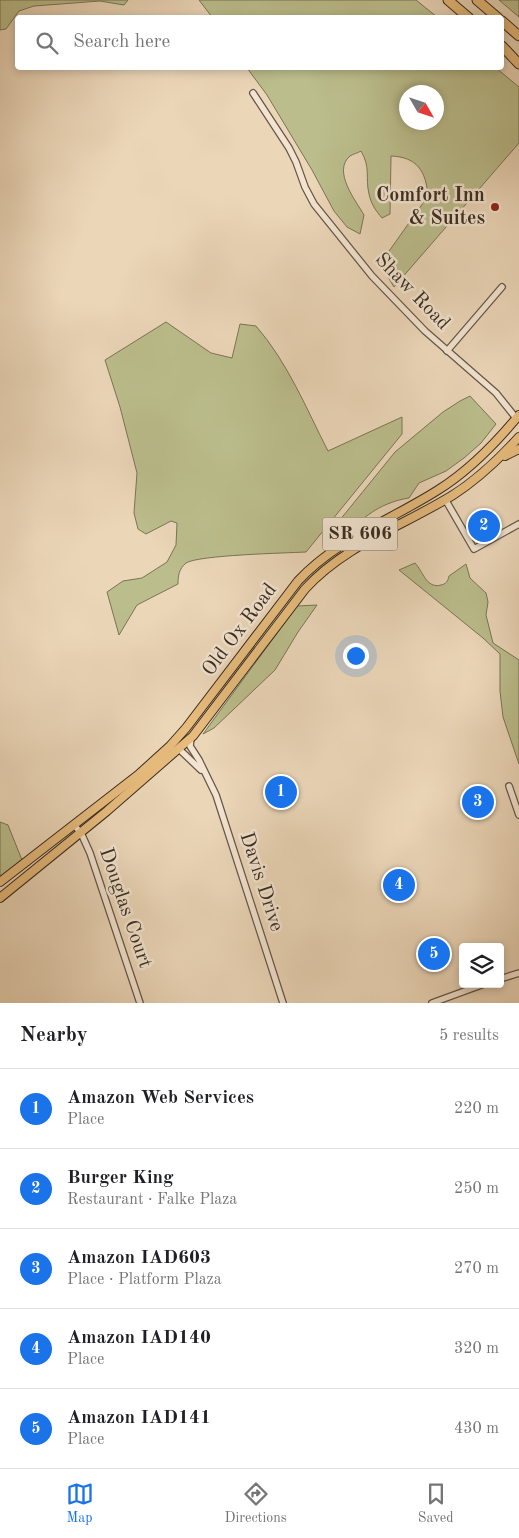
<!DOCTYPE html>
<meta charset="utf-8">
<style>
:root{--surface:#fff;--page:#f2f2f2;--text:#202124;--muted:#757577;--line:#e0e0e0;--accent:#1a73e8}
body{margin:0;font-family:"Old Standard TT",serif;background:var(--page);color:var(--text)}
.controls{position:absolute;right:15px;bottom:15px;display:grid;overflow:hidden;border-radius:5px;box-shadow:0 2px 8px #0003}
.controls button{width:45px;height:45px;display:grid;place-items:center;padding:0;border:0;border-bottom:1px solid var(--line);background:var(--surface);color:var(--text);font:25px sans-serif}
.compass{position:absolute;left:399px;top:85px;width:45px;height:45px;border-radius:50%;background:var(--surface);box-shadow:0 2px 8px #0003;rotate:129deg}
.you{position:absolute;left:355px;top:655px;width:18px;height:18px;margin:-12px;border:4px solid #fff;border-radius:50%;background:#1a73e8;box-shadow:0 0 0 8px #1a73e833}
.badge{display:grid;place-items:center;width:32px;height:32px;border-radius:50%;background:var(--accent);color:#fff;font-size:16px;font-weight:700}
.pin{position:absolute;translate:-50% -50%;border:2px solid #fff;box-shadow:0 1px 5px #0006}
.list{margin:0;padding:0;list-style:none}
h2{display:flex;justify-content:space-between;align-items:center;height:65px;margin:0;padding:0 20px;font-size:21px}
h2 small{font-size:16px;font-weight:400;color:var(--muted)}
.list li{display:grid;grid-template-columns:32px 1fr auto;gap:15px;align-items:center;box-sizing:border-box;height:80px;padding:0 20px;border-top:1px solid var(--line)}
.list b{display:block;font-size:19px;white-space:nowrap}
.list p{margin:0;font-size:16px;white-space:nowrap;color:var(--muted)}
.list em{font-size:16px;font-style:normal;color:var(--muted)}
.icon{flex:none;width:28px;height:28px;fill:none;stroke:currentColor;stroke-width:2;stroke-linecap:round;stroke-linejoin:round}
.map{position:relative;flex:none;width:519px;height:1003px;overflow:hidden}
.search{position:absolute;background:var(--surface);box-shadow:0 2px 8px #0003;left:15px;right:15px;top:15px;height:55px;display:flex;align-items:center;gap:12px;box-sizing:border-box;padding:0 18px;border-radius:5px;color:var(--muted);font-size:19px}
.sheet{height:465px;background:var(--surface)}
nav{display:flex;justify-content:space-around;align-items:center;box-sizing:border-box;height:70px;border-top:1px solid var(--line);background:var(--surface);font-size:14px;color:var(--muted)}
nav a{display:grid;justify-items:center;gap:2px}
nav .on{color:var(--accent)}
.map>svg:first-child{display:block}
.green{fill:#bbbd8c;stroke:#7a7456;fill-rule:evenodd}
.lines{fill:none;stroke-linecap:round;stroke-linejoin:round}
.minor-casing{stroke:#665647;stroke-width:8}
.major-casing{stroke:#392c21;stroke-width:10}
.highway-casing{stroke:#392c21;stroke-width:11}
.minor{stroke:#f2e4d1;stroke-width:5.5}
.major{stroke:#e6bb7c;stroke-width:8}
.highway{stroke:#e6bb7c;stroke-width:9}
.poi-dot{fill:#8f2418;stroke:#f2e4d1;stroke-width:2}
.labels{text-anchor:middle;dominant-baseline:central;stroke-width:5;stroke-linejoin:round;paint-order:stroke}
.shield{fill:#f2e4d1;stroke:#706356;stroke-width:1}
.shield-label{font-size:19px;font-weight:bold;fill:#392c21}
.poi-label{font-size:20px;font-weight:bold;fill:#392c21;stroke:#f2e4d1;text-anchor:end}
.street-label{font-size:20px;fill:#392c21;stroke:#f2e4d1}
</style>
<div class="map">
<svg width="519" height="1003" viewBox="0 0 519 1003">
<rect width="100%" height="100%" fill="#ebd6b8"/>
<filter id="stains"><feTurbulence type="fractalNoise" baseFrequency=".004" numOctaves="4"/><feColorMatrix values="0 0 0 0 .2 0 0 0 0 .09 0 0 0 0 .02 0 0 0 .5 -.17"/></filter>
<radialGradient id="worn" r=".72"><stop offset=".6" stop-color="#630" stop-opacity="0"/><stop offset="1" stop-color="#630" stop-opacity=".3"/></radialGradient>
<g class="green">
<polygon points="0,0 128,0 124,5 100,1 34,6 19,11 6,29 0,30"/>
<polygon points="199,0 416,0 437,17 212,17"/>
<polygon points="499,0 519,0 519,17"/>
<path d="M247,68H496L519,87V143L394,287L380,264L428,196C426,171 417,157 391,156L390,214L382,218C376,211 371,204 369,194C365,177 371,168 361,151C358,153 353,154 350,156C332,171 356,201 364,215L360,234L347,227L334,211L312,170L267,95ZM406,92H436V122H406Z"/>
<path d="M166,322L211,353L232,358L240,324L256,326C288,363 306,408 328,451L402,417V434L306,552C287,553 198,555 186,563C179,569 178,575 178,584L137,605L119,635L107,592L123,581L142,578L167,562L176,545L177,523L171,521L146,534L138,529L134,513L137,473L120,407L105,360Z"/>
<path d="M470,396L496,424L481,443L464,458L446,471L419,483L409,498C395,500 380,506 368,515C358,522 350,532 338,535L333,531L335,526L395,452L443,412L460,401Z"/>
<path d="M415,563C423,571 426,589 441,585C446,584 448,581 449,576L466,564L470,578L486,593L488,602L486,615L493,643L519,660V764L503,717L500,691V654L483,638L399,570Z"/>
<polygon points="317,605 298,632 275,670 214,728 203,734 297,606"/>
<polygon points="0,822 8,825 22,860 0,877"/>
</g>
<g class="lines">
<g class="minor-casing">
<g id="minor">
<polyline points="253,93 289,148 296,162 305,187 314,204 372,276 425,331 496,393 516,418"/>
<polyline points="447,351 502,287"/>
<polyline points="445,499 474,549 519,524"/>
<polyline points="191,738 190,746 199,760 216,795 283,1003"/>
<polyline points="179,749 201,770"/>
<polyline points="509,786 519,815"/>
<polyline points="74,825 81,833 90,853 140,1003"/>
<polyline points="500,979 519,973"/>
<polyline points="432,1003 484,984"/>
</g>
</g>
<g class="major-casing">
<g id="major">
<polyline points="505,456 519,449"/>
<path d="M0,882L138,775L170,746L186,728L298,581C337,539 391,520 438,490C470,470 495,444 519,415"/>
<path d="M0,898L107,811L193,736L305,589C345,545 403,526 453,495C478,479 499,459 519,437"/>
</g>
</g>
<g class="highway-casing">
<g id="highway">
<polyline points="448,0 469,18"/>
<polyline points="477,0 498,18"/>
<polyline points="502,21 519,36"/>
<polyline points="502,46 519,64"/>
</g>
</g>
<use href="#minor" class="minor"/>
<use href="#major" class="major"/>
<use href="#highway" class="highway"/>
</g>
<circle class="poi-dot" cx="495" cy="207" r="5"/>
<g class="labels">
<rect class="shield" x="322.5" y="517.5" width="75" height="33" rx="4"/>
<g class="shield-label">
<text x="360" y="534">SR 606</text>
</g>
<g class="poi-label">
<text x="485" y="196">Comfort Inn<tspan x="485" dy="23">&amp; Suites</tspan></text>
</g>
<g class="street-label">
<text transform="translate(412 292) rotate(46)">Shaw Road</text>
<text transform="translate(240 630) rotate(-53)">Old Ox Road</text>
<text transform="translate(261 882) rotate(72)">Davis Drive</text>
<text transform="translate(125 908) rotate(71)">Douglas Court</text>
</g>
</g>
<rect width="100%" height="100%" filter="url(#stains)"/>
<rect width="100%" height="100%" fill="url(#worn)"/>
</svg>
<div class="controls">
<button><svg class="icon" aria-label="layers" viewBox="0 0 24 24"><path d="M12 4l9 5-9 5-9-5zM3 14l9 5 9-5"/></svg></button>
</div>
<svg class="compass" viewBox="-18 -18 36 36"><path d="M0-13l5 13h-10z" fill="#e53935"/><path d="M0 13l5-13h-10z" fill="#757577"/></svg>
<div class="you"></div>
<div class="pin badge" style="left:281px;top:792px">1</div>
<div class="pin badge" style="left:484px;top:526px">2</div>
<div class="pin badge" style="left:478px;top:802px">3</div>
<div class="pin badge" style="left:399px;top:885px">4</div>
<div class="pin badge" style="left:434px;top:954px">5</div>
<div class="search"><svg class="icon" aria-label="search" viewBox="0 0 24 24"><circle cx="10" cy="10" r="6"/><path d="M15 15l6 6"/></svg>Search here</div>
</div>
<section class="sheet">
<h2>Nearby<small>5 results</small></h2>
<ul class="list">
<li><span class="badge">1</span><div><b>Amazon Web Services</b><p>Place</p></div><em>220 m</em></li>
<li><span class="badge">2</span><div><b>Burger King</b><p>Restaurant · Falke Plaza</p></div><em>250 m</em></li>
<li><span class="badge">3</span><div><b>Amazon IAD603</b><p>Place · Platform Plaza</p></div><em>270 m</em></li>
<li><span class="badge">4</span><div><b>Amazon IAD140</b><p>Place</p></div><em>320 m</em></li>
<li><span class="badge">5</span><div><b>Amazon IAD141</b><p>Place</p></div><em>430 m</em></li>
</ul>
</section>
<nav>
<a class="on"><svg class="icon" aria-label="map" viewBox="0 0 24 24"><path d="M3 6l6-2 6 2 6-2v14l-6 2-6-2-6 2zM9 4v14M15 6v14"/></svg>Map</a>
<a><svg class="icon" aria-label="directions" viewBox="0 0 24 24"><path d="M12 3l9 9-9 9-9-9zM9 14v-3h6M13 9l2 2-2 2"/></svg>Directions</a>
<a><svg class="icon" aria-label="saved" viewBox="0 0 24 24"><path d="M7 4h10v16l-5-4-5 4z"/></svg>Saved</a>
</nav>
